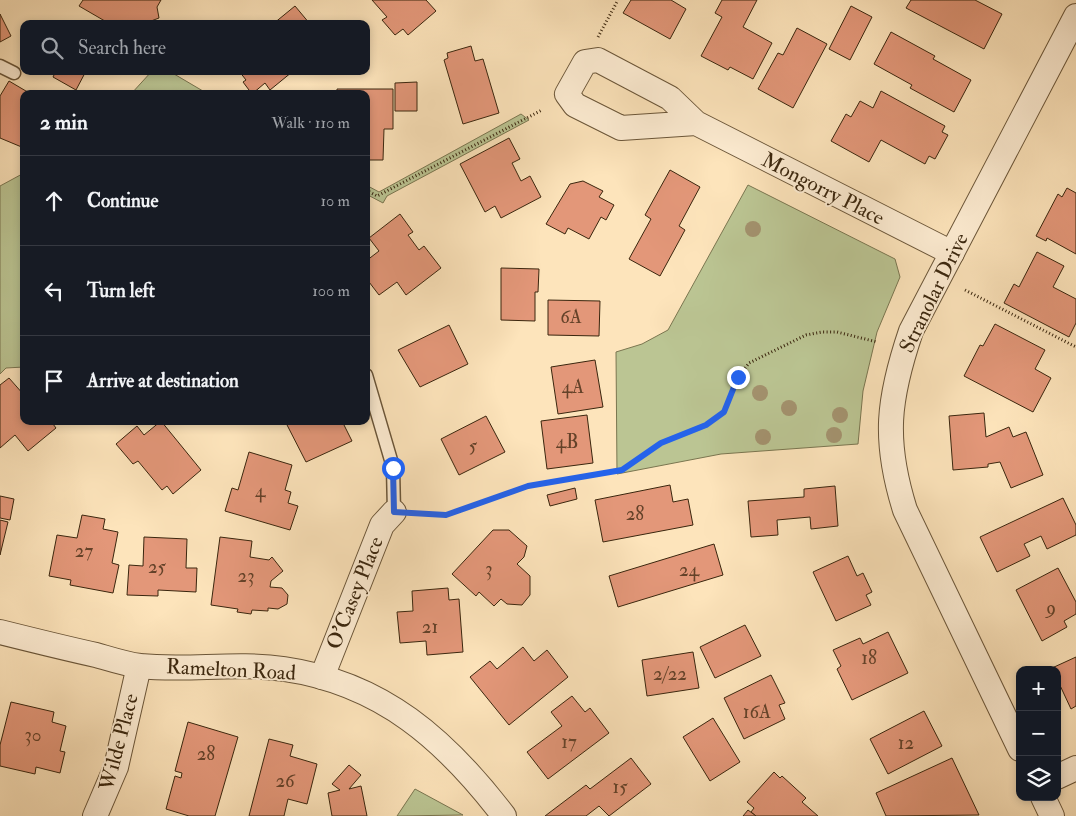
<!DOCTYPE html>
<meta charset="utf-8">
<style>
:root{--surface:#171b24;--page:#242831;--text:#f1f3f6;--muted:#9ea1a6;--line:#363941}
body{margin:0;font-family:"IM FELL Double Pica",serif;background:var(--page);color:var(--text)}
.controls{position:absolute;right:15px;bottom:15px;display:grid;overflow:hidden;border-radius:10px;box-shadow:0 2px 8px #0003}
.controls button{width:45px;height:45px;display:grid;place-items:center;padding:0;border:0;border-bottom:1px solid var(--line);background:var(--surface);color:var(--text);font:25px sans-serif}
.stop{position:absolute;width:15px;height:15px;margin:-11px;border:4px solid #2563eb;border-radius:50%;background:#fff}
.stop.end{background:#2563eb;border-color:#fff;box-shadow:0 1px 5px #0008}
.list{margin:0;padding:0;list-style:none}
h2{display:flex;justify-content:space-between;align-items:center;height:65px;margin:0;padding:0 20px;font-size:21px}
h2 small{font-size:16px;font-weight:400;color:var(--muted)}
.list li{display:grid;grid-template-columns:32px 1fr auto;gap:15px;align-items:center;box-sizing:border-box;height:90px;padding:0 20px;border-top:1px solid var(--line)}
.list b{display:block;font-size:19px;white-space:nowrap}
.list em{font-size:16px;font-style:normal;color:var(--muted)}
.icon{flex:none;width:28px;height:28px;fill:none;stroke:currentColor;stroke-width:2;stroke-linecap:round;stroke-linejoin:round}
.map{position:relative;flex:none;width:1076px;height:816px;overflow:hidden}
.search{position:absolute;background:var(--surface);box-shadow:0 2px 8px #0003;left:20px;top:20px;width:350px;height:55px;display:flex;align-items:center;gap:12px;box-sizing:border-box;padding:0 18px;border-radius:10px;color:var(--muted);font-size:19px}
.panel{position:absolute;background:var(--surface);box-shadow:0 2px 8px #0003;left:20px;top:90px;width:350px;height:335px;border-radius:10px}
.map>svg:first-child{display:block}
.green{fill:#bbc593;stroke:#7a7650}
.building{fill:#e39779;stroke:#3a260e}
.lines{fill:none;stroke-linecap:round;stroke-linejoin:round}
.service-casing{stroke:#6b5639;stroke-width:15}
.minor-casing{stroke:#6b5639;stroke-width:26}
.path{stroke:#3a260e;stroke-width:3;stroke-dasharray:1 2.5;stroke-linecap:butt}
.service{stroke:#feedd3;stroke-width:12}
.minor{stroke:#feedd3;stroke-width:24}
.tree{fill:#a3926e}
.route{stroke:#2563eb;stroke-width:6}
.labels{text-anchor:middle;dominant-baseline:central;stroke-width:4;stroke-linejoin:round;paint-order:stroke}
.number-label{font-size:19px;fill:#644229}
.street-label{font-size:21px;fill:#3a260e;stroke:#feedd3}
</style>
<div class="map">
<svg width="1076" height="816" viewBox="0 0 1076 816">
<rect width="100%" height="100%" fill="#fde4bb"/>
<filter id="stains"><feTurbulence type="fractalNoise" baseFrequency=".004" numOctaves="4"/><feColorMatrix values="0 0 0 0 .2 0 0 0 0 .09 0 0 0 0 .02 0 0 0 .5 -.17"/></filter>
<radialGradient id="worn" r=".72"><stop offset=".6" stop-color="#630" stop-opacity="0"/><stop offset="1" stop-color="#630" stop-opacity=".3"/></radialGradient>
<g class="green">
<polygon points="152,71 169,71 208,94 131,94"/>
<polygon points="521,114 529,120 387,196 383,203 366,194 366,185 379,192"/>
<polygon points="24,173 24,367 6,368 0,374 0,186"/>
<polygon points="748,185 895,259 900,277 877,332 863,391 858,444 721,454 617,474 616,352 642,344 668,330"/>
<polygon points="415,789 463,815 397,816"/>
</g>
<g class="building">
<polygon points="83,0 161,0 157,7 159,18 151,21 151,24 110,24 79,6"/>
<polygon points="372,0 426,0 436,11 408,35 403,29 395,35 382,20 387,17"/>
<polygon points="631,0 671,0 686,9 670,39 623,13"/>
<polygon points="722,0 757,0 743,27 772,43 753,79 730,67 728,70 701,56 722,17 715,13"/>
<polygon points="911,0 975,0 1002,14 984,49 906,8"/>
<polygon points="295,6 310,24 273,24"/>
<polygon points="851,6 872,17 850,60 829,49"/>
<polygon points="0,14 11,36 0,42"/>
<polygon points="797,28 827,44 793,108 758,89 778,53 783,55"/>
<polygon points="891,32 935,56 933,59 971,80 954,112 910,88 912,85 874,64"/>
<polygon points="471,46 475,61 483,59 499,113 463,124 444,60 448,58 447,53"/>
<polygon points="56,71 86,71 76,90 53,77"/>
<polygon points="239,71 291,71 292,72 270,90 265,83 252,94 243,82 246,80"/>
<polygon points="9,81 31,94 24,94 24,148 0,138 0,96"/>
<polygon points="417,82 417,111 395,111 395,83"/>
<polygon points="337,89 393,89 393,129 384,129 383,160 366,160 366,94 337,94"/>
<polygon points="881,91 945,126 942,132 948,135 935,159 929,156 925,164 881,140 869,162 831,141 846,114 851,117 860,101 873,108"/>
<polygon points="509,138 520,159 512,163 521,181 530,176 541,197 501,218 495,206 485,212 460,164"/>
<polygon points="670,170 700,187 679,226 685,230 660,276 629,259 651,219 645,215"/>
<polygon points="583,181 603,191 599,197 614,205 606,220 601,217 589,239 568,228 565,234 546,224 570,184"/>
<polygon points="1067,188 1076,193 1076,254 1047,238 1046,241 1036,236 1058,194 1062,197"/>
<polygon points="400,214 413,232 408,235 419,250 424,246 441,268 406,295 397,282 379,295 366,278 366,261 379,251 369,238"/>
<polygon points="1037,252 1064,266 1053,287 1076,299 1076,323 1069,337 1004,303 1014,284 1019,287"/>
<polygon points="501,268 539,269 538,292 535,292 535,321 501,320"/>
<polygon points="548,300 600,301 599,336 548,335"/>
<polygon points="995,324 1045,350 1035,369 1051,378 1033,412 964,376 980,345 983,346"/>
<polygon points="449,325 468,364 420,387 398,350"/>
<polygon points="595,360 603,407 558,414 551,367"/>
<polygon points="9,378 24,395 24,421 56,421 53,424 56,428 28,451 15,435 0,448 0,385"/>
<polygon points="984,413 986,437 1009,427 1013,437 1026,432 1043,475 1011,488 1000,462 988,464 988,467 953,470 949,416"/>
<polygon points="587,415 593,463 547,469 541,421"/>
<polygon points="486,416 505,452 459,475 441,439"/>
<polygon points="161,421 201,470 173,494 167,486 162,490 138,461 133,464 116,444 137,426 144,435"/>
<polygon points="285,421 342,421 352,441 306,462"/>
<polygon points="249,452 292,465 285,490 291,492 288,503 298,506 290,530 225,511 232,488 238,490"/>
<polygon points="670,485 673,502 688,499 693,525 603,542 595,500"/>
<polygon points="835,486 838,526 811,529 810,517 777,520 778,535 751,537 748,501 804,497 804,489"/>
<polygon points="575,488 577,499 550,506 547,495"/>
<polygon points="0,496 14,499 10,520 0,518"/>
<polygon points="1063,498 1076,525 1076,535 1047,549 1041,536 1024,544 1030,556 997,572 980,537"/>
<polygon points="82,515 105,519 103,529 118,532 112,563 119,565 113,593 70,585 71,580 49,576 57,535 77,538"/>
<polygon points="0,520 8,522 0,555"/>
<polygon points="493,530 509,530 527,546 524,557 517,564 530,576 530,595 522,605 507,604 501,599 494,606 479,592 476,596 452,574"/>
<polygon points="144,537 187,539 186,568 197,568 196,592 158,590 158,596 127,595 129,565 143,566"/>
<polygon points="220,537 252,541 250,557 269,560 272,557 283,571 271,581 270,587 282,588 288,595 287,604 278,609 268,608 268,611 252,610 251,614 237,612 238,609 211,605"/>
<polygon points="714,544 723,575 618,607 609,576"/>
<polygon points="848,556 857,576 863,573 872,592 866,595 871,605 836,621 813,572"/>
<polygon points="1058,568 1076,602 1076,614 1064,621 1067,627 1042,641 1016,590"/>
<polygon points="448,588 449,600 459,599 463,652 427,655 426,641 400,643 397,612 413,611 412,591"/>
<polygon points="745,625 761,656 715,678 700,647"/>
<polygon points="888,632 908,673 852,700 837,669 841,666 833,650 860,638 863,644"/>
<polygon points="523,647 534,661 547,650 568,677 509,725 470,677 490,661 497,669"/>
<polygon points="693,652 699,688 647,696 642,660"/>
<polygon points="1076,657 1076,706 1071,709 1057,679 1057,670 1052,668"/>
<polygon points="771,675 785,703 779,705 785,719 744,739 724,698"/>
<polygon points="572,696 585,712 590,708 609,733 548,779 527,752 562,726 551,712"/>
<polygon points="11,702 54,712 52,722 66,726 60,751 65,752 60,773 36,767 35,774 0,766 0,745"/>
<polygon points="924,711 942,746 888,774 870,739"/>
<polygon points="713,718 740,762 710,781 683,737"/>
<polygon points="188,722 238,737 215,816 189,816 166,809 175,776 181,778 182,773 175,771"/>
<polygon points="269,739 293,745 290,756 317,764 307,804 288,799 284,816 249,816"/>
<polygon points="631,758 651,784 609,816 599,806 586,816 545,816 586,785 590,789"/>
<polygon points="952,758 979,815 886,816 876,793"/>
<polygon points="349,765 361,775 349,789 361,786 367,816 332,816 328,793 340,790 332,784"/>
<polygon points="774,772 780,778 782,776 806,798 802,802 818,816 756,816 751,812 754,808 747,802"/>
<polygon points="748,810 756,816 743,816"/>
</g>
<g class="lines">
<g class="service-casing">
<g id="service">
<polyline points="0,66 14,73"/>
<polyline points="366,375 393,467 394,512"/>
</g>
</g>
<g class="minor-casing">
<g id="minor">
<polyline points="696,123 621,128 575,105 567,94 585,62 598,60 670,98 696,123 952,253"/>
<path d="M0,632C32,640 64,648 96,655C110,659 125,664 140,666C187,671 236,662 284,669C382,683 446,740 504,816"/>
<polyline points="322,677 382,525 394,512"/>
<path d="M1020,749L905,510C883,440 888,399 911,331L1076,16"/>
<polyline points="1057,777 1076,768"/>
<polyline points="1043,797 1052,816"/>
<polyline points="95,816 116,767 139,666"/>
</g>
</g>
<g class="path">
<polyline points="598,37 618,0"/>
<polyline points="366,190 377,196 542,110"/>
<polyline points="965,290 1076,347"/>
<polyline points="417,513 446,515 528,486 622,469 661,443 706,425 724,412 738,377 749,363 806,335 822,332 837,332 877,342"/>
</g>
<use href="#service" class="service"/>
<use href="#minor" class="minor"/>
</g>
<g class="tree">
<circle cx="753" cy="229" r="8"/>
<circle cx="760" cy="393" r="8"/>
<circle cx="789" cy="408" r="8"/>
<circle cx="840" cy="415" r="8"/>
<circle cx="834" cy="435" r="8"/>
<circle cx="763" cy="437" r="8"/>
</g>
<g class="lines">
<polyline class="route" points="393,468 394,512 446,515 528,486 622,470 661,443 706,425 724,412 738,377"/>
</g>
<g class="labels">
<g class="number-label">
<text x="571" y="317">6A</text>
<text x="573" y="387">4A</text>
<text x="567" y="442">4B</text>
<text x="473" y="446">5</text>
<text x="260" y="491">4</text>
<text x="635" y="514">28</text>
<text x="84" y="551">27</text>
<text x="157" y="567">25</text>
<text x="489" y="569">3</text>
<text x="689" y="570">24</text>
<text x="246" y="576">23</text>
<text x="1051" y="608">9</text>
<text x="430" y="627">21</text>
<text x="869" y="658">18</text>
<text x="670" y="674">2/22</text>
<text x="757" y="712">16A</text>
<text x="33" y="735">30</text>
<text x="569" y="742">17</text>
<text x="906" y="743">12</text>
<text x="206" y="754">28</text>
<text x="285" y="781">26</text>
<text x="620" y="787">15</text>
</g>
<g class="street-label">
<text transform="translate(823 189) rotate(27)">Mongorry Place</text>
<text transform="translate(934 293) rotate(-64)">Stranolar Drive</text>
<text transform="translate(355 593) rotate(-68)">O'Casey Place</text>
<text transform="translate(231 670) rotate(3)">Ramelton Road</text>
<text transform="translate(119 742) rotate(-75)">Wilde Place</text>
</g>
</g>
<rect width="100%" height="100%" filter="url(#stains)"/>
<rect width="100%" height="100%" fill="url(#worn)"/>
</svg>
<div class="controls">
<button>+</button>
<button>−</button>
<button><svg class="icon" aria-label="layers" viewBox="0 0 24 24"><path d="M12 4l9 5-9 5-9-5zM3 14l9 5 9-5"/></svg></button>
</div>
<div class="stop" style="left:393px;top:468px"></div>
<div class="stop end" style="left:738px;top:377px"></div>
<div class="search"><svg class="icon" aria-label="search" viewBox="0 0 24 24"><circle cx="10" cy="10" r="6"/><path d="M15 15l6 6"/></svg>Search here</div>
<section class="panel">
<h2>2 min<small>Walk · 110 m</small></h2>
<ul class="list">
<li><svg class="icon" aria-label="ahead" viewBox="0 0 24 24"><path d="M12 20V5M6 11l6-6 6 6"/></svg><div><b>Continue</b></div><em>10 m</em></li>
<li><svg class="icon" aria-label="left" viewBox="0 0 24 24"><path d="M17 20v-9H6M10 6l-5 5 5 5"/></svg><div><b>Turn left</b></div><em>100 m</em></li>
<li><svg class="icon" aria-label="arrive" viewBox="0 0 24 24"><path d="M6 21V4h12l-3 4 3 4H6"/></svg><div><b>Arrive at destination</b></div></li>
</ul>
</section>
</div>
